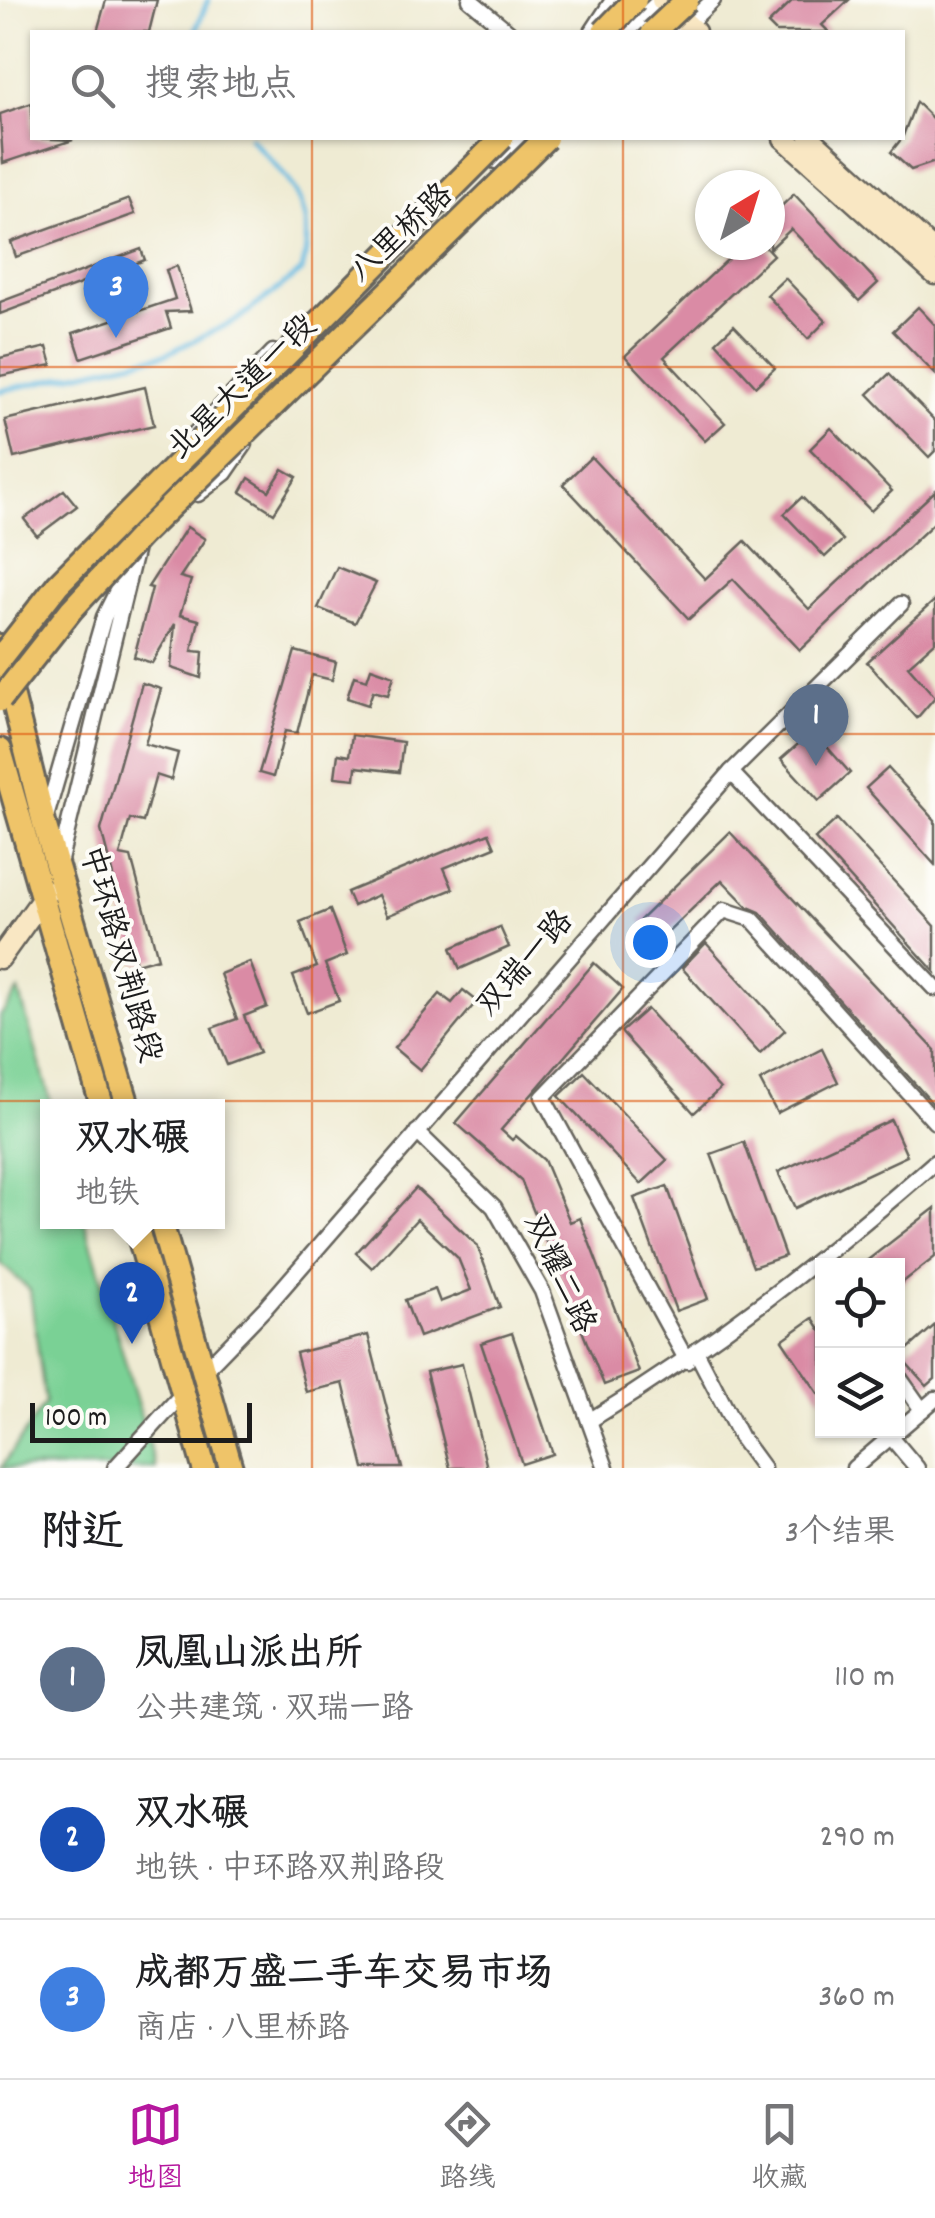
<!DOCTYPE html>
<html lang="zh">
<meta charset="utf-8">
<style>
:root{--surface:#fff;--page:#f2f2f2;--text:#202124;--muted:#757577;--line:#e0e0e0;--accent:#b5179e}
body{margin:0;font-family:Dekko,"LXGW WenKai TC",sans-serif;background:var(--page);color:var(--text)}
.controls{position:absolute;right:30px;bottom:30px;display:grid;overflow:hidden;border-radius:0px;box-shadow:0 2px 8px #0004}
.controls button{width:90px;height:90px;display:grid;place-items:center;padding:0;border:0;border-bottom:2px solid var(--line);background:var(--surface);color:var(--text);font:50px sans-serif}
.compass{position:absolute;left:695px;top:170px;width:90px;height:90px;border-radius:50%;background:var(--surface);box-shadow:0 2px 8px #0004;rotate:38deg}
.scale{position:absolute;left:30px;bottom:25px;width:222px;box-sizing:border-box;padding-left:10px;border:5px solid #1c1c1c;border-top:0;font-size:28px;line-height:35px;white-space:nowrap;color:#1c1c1c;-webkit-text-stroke:8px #fdfcf7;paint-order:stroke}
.you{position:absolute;left:650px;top:942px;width:35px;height:35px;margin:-25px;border:8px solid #fff;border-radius:50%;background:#1a73e8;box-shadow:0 0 0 15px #1a73e833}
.badge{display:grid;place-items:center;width:65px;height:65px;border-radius:50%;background:var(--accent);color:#fff;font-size:32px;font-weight:700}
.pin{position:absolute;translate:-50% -82px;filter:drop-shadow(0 2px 5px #0008)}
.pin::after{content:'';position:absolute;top:52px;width:35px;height:30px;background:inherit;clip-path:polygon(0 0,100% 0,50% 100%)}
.popup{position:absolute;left:40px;top:1099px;width:185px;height:130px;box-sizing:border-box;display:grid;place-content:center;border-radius:0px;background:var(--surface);filter:drop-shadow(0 2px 8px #0005);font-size:32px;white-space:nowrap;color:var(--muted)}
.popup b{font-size:38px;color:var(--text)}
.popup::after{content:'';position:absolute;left:50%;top:100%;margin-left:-20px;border:20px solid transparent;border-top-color:var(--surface)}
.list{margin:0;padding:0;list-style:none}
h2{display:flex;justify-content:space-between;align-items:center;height:130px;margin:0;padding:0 40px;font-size:42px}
h2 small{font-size:32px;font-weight:400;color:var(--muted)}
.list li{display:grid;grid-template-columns:65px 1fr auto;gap:30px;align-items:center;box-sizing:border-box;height:160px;padding:0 40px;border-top:2px solid var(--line)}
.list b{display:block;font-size:38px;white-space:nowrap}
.list p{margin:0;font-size:32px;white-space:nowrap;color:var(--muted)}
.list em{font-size:32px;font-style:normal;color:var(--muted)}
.icon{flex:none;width:55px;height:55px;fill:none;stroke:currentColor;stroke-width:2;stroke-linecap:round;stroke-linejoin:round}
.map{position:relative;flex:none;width:935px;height:1468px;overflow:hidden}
.search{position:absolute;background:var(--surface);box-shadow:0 2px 8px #0004;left:30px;right:30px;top:30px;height:110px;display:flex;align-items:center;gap:25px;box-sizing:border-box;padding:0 35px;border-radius:0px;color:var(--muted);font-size:38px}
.sheet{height:610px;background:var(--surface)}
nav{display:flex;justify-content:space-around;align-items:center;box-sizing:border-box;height:140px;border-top:2px solid var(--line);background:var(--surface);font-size:28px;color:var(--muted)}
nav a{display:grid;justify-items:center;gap:5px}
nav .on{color:var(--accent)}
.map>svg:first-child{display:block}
.green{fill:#7ad195;stroke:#4b7658;stroke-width:2.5}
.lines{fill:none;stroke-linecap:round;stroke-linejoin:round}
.stream{stroke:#64bae1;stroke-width:5}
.building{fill:#da8ba5}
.minor-casing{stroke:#66645c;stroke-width:19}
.secondary-casing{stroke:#66645c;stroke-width:25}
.primary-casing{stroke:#66645c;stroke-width:28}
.minor{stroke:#fff;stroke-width:14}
.secondary{stroke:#f9e7c3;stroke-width:20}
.primary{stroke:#efc469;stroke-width:22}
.trunk-bridge-casing{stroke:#66645c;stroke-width:28;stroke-linecap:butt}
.trunk-bridge{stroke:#efc469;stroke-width:22}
.grid{fill:none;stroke:#de560d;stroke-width:2.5;stroke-opacity:0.55}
.labels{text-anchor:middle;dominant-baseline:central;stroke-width:8;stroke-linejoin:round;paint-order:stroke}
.street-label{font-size:32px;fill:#1c1c1c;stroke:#fdfcf7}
</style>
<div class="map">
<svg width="935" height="1468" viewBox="0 0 935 1468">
<rect width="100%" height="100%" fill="#fdfcf7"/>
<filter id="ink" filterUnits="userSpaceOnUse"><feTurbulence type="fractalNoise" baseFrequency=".01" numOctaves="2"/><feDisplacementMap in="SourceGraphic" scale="20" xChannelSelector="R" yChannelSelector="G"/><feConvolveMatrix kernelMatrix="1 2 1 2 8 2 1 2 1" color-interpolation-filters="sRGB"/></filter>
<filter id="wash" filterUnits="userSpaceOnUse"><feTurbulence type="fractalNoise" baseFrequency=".0048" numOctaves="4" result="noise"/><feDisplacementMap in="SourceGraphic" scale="40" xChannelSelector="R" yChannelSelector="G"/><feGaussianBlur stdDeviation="2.25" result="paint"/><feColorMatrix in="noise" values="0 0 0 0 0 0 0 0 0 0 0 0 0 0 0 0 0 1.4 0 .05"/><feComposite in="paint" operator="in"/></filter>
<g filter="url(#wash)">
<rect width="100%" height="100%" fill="#efebd3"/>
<polygon class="green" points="19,991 52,1106 47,1106 47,1222 85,1222 156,1468 1,1468 45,1403 30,1290 0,1263 0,1016"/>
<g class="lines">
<g class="stream">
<polyline points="195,32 208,0"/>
<path d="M0,391L166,354L237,320L302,271C318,206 292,183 250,138"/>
</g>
</g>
<g id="blocks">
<g class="building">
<polygon points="106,0 157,0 149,32 97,32"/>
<polygon points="793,0 849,0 822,25 829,32 776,32 768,24"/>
<polygon points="916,102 935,121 935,162 911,170 891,152 902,138"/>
<polygon points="32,103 32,138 73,140 3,163 0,114"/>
<polygon points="794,194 878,283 859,301 791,229 770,249 770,217"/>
<polygon points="129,199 135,214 16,257 11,242"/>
<polygon points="743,245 764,245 773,255 664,357 725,423 705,441 625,356"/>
<polygon points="141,249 145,260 0,314 0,302"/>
<polygon points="177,266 191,311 166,312 171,328 81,358 73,333 175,299 166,270"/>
<polygon points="785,278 826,321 808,339 767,295"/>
<polygon points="918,307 935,325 935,374 893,331"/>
<polygon points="734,325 775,368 756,386 716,342"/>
<polygon points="47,347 52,365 0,376 0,358"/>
<polygon points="889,374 935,421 935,451 929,457 868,394"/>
<polygon points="145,387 154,425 14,458 5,420"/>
<polygon points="831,428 892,491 871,511 810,449"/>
<polygon points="591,457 705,579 745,541 809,609 935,491 935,522 800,650 733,579 689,619 563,484"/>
<polygon points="283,469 297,477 274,513 241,492 249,478 269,491"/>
<polygon points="64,490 77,506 37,536 24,519"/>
<polygon points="802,497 843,540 825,557 784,514"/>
<polygon points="187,527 205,539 180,577 191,580 180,615 199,620 192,651 203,652 201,678 171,668 175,624 152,663 134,657 152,588 148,587"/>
<polygon points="337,567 376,583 355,623 318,608"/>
<polygon points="935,600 935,642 908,666 935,697 917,718 867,662"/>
<polygon points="295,651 336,662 332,680 312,675 297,733 285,731 273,777 259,773"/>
<polygon points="371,668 394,676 388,695 373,691 368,705 347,698 354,676 367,680"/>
<polygon points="142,683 161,689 145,744 178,753 171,780 156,775 143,822 130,819 120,855 131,857 158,958 136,964 101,830"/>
<polygon points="813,731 850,773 819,801 781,759"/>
<polygon points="352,735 403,742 399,772 356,767 355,779 335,777 338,754 349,756"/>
<polygon points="888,768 935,820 935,865 866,788"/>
<polygon points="837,819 935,926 935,972 815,839"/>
<polygon points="730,832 935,1050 935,1106 760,912 748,907 722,880 660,940 640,920"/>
<polygon points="489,833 495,847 444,868 453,889 387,916 378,895 353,906 347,892"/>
<polygon points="330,910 347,955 325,964 339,1001 307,1013 293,976 317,967 300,922"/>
<polygon points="500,927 509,947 460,969 451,948"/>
<polygon points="706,943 785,1030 760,1054 682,968"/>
<polygon points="250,962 267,1007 244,1016 259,1053 227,1065 212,1028 237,1019 220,974"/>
<polygon points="594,963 623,989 501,1130 512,1140 516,1136 544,1160 570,1222 580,1218 639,1372 604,1385 521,1180 456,1123"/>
<polygon points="463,990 477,1001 420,1070 394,1048 440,994 452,1003"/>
<polygon points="647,1009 720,1089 694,1113 621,1032"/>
<polygon points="822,1049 838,1082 777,1113 760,1081"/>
<polygon points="584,1072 667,1160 641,1184 559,1096"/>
<polygon points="891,1120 907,1156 795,1208 778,1172"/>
<polygon points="744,1142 785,1256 753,1267 711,1154"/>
<polygon points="667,1186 708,1299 676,1311 634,1198"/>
<polygon points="416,1188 477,1245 500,1307 419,1337 405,1300 435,1289 440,1302 471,1290 458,1258 417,1219 372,1268 356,1253"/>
<polygon points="935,1208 935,1257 898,1286 898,1266 860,1266"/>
<polygon points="813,1318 822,1332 822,1399 782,1340"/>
<polygon points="935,1325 935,1379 927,1386 900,1356"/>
<polygon points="512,1333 553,1454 522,1464 481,1343"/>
<polygon points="368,1335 402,1468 364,1468 343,1383 306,1392 296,1353"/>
<polygon points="462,1364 487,1468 450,1468 426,1372"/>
</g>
</g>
</g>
<g filter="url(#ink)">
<use href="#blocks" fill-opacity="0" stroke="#66645c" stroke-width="2.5"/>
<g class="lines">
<g class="minor-casing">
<g id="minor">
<polyline points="470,0 509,32"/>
<polyline points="592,32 613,0"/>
<polyline points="627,32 660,0"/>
<polyline points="670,32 687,25 713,0"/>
<polyline points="495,161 519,138"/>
<polyline points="188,441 273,352"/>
<polyline points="198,494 225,473 245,444"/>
<polyline points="156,508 226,431"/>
<polyline points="731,772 935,988"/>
<polyline points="46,817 104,617 122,581"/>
<polyline points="59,864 145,511 153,498"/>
<polyline points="417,1132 494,1207 542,1291 606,1468"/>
<polyline points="697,1353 741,1438 763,1468"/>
<polyline points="687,1361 543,1097 724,910 752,919 935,1122"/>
<polyline points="202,1373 267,1306 731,772 901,604"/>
<polyline points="898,1376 922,1410"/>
<path d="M589,1421C714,1345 825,1258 935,1162"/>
<polyline points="891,1437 917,1468"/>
<polyline points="115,1468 184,1392"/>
<polyline points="854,1468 935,1399"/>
</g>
</g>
<g class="secondary-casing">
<g id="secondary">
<polyline points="662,0 695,32"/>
<polyline points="784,138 935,274"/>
<polyline points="810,138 935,252"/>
<polyline points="0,958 48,891"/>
</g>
</g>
<g class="primary-casing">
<g id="primary">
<polyline points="0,646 44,823 128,1106"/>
<polyline points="0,750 102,1106"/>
<polyline points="135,1222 204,1468"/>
<polyline points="161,1222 231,1468"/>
</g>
</g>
<use href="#minor" class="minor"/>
<use href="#secondary" class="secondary"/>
<use href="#primary" class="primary"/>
<g class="trunk-bridge-casing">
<g id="trunk-bridge">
<polyline points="604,32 635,0"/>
<polyline points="653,32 687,0"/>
<polyline points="0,658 58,584 502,138"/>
<polyline points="0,700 71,610 141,535 546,138"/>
</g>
</g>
<use href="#trunk-bridge" class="trunk-bridge"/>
</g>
</g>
<path class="grid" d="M312,0V32M623,0V32M312,138V1468M623,138V1468M0,367H935M0,734H935M0,1101H935"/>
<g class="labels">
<g class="street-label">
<text transform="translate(403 235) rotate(-43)">八里桥路</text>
<text transform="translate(244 389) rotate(-44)">北星大道一段</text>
<text transform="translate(118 955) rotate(74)">中环路双荆路段</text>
<text transform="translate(527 965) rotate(-49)">双瑞一路</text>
<text transform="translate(557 1275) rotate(65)">双耀二路</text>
</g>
</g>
</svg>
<div class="controls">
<button><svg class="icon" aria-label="locate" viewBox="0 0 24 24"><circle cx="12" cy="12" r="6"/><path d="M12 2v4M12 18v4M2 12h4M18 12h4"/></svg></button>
<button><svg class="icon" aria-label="layers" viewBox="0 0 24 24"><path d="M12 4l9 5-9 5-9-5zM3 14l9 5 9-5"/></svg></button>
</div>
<svg class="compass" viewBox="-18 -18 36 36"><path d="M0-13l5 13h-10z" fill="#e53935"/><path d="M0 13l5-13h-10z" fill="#757577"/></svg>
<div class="scale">100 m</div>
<div class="you"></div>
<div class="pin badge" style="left:816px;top:766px;background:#5c6f8a">1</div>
<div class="pin badge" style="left:132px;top:1344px;background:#1a4fb4">2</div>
<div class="popup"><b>双水碾</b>地铁</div>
<div class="pin badge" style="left:116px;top:338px;background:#3f7fe0">3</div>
<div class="search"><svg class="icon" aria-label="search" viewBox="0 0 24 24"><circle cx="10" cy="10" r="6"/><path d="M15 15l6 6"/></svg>搜索地点</div>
</div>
<section class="sheet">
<h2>附近<small>3个结果</small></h2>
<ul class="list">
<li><span class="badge" style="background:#5c6f8a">1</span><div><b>凤凰山派出所</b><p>公共建筑 · 双瑞一路</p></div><em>110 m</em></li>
<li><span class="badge" style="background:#1a4fb4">2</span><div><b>双水碾</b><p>地铁 · 中环路双荆路段</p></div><em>290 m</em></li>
<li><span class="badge" style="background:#3f7fe0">3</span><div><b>成都万盛二手车交易市场</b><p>商店 · 八里桥路</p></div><em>360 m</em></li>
</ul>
</section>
<nav>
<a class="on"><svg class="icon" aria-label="map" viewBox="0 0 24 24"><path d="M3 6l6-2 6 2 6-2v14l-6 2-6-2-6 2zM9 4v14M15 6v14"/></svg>地图</a>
<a><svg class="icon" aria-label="directions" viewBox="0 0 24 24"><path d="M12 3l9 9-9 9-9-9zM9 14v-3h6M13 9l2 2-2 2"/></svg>路线</a>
<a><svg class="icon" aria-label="saved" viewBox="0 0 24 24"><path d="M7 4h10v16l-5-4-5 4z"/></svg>收藏</a>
</nav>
